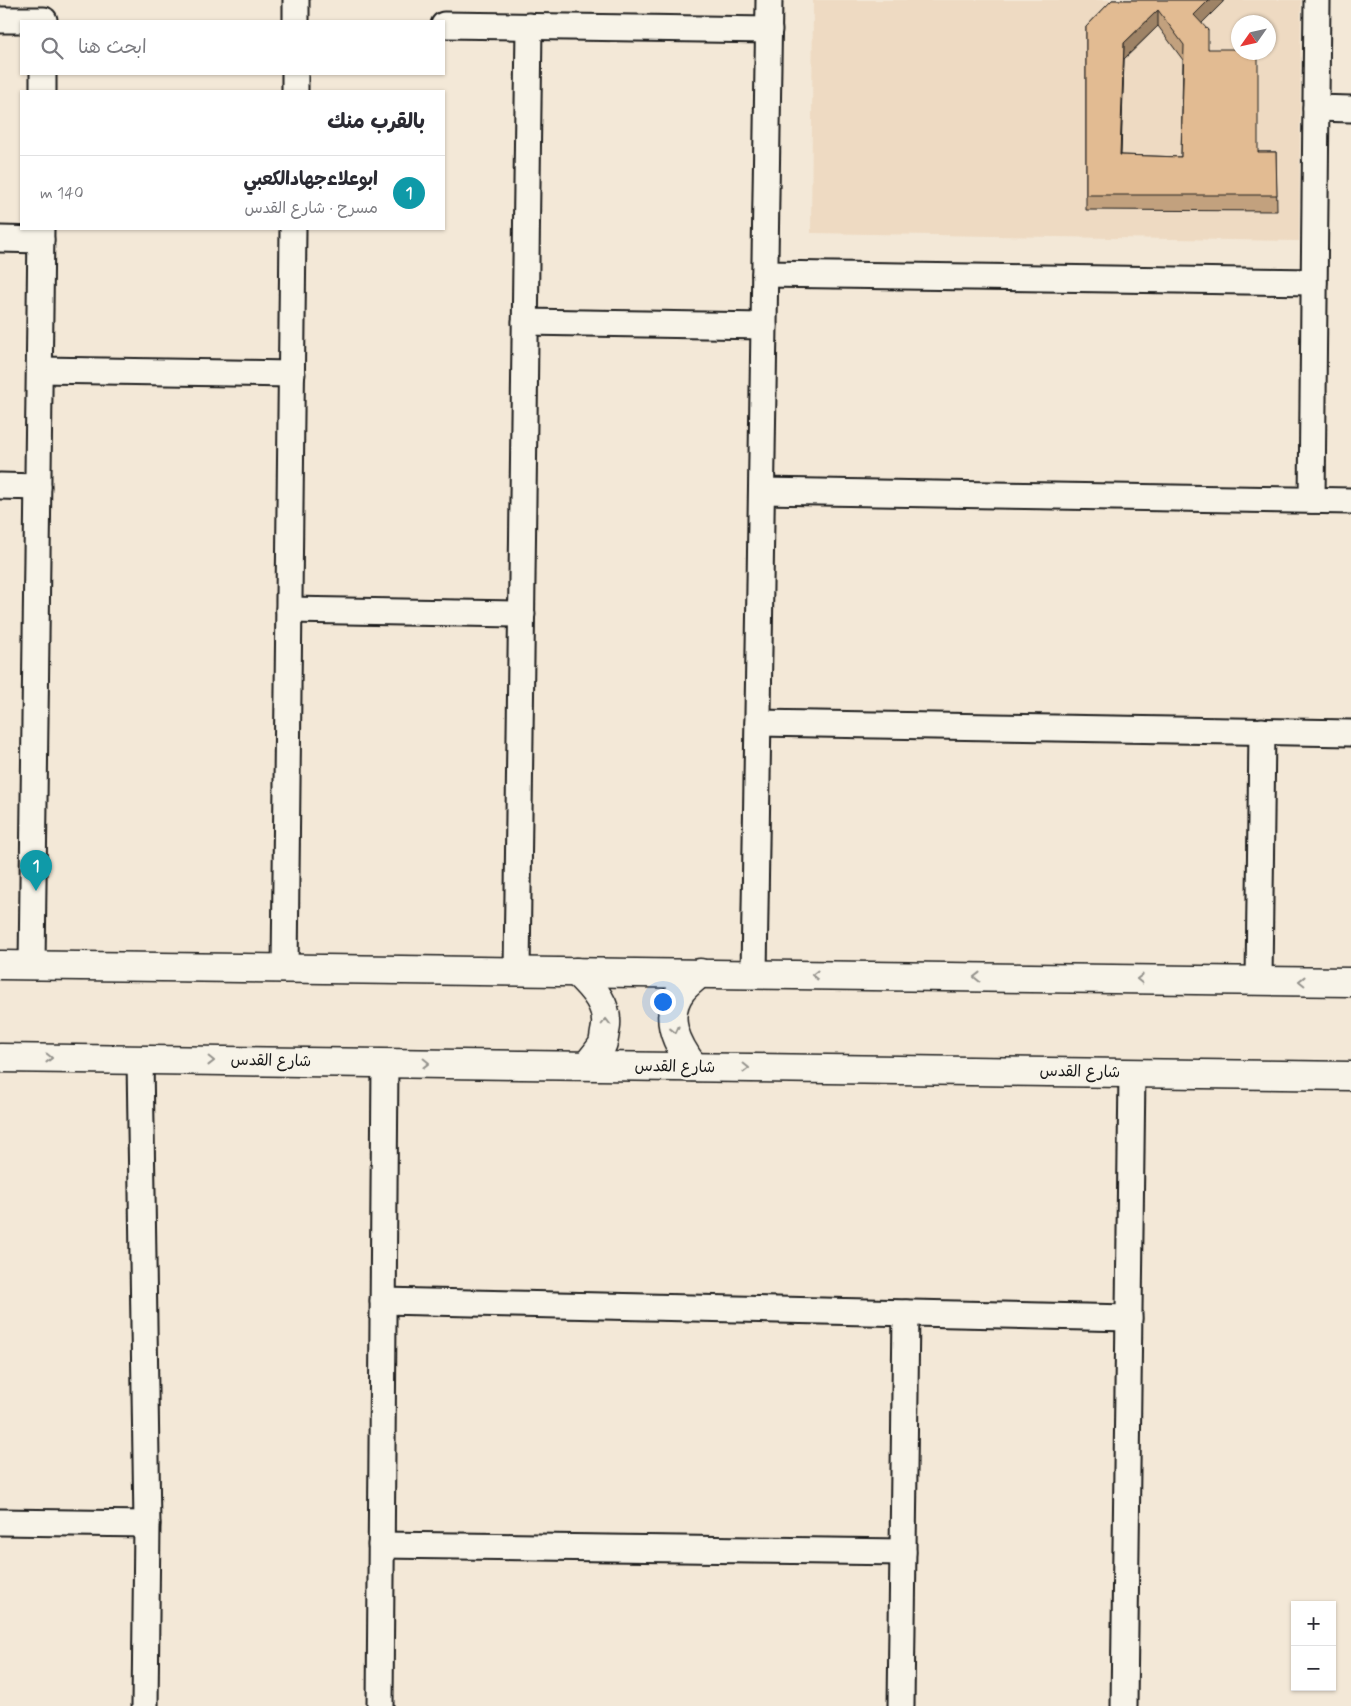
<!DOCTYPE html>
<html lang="ar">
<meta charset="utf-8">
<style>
:root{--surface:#fff;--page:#f7f7f7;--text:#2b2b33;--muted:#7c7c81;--line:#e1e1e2;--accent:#0b8043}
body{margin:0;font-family:Mynerve,"Playpen Sans Arabic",sans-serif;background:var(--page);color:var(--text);direction:rtl}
.controls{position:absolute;right:15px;bottom:15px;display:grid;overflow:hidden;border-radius:0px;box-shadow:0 1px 4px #0004}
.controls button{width:45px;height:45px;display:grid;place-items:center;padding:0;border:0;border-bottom:1px solid var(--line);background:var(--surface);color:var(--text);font:25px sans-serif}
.compass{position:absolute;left:1231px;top:15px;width:45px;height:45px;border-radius:50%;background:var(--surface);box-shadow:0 1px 4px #0004;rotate:236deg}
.you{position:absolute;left:662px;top:1001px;width:18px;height:18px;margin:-12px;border:4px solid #fff;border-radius:50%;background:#1a73e8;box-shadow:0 0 0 8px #1a73e833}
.badge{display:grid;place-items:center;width:32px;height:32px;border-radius:50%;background:var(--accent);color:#fff;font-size:16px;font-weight:700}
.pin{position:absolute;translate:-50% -41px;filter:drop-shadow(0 1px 2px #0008)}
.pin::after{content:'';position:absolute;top:26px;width:18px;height:15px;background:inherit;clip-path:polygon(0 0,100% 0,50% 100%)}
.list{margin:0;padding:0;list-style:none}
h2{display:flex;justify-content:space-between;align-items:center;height:65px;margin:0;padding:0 20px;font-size:21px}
h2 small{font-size:16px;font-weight:400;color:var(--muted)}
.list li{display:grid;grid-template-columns:32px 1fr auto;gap:15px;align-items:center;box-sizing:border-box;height:75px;padding:0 20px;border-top:1px solid var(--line)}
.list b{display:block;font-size:19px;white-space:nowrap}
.list p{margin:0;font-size:16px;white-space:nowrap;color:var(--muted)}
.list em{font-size:16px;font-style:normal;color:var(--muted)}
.icon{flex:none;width:28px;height:28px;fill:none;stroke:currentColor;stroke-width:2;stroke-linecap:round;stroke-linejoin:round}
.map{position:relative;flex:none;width:1351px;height:1706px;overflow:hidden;direction:ltr}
.search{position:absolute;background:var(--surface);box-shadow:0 1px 4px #0004;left:20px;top:20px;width:425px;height:55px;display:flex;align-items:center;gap:12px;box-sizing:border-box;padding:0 18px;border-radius:0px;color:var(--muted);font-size:19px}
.panel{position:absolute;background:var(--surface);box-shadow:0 1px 4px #0004;left:20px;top:90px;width:425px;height:140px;border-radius:0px;direction:rtl}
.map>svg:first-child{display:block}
.built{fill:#eedac2;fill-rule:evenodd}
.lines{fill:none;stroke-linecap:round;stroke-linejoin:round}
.minor-casing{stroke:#1c1c1c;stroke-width:29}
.secondary-casing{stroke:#1c1c1c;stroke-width:31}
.minor{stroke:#f7f3e8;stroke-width:25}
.secondary{stroke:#f7f3e8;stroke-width:28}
.wall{fill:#c2a17e;stroke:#1c1c1c;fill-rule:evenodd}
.shaded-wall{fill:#9e8366;stroke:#1c1c1c}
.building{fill:#e2bb92;stroke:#1c1c1c;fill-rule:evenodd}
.oneway{stroke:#94928c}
.labels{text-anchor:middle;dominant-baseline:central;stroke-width:5;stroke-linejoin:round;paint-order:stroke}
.street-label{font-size:16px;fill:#1c1c1c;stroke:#f7f3e8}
</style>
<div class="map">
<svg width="1351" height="1706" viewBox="0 0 1351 1706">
<rect width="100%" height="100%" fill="#f3e8d7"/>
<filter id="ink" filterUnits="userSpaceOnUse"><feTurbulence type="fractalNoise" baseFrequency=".02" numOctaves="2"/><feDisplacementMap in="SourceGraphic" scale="10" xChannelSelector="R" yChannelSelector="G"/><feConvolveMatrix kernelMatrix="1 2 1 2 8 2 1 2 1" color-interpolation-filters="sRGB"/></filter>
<g filter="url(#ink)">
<path class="built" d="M813,0H1301L1299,241L811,233ZM1238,22H1268V52H1238Z"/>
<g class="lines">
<g class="minor-casing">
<g id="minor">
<polyline points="0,20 44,20"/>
<polyline points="296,21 296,0"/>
<polyline points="444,25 769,30"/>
<polyline points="43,91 43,74"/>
<polyline points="295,91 295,74"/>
<polyline points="1316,108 1351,109"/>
<polyline points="0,239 41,240"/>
<polyline points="765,274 1314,282"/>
<polyline points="525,322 764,326"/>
<polyline points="40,370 292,374"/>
<polyline points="0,486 38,487"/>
<polyline points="762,491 1351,501"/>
<polyline points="1312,500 1317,0"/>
<polyline points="289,610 522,614"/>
<polyline points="758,723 1351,733"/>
<polyline points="32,965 41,229"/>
<polyline points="285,968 293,229"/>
<polyline points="517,971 529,26"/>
<polyline points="754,974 769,0"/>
<polyline points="1259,981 1262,731"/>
<polyline points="140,1060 147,1524 145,1706"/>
<polyline points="383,1301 1129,1318"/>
<polyline points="0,1522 147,1524"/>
<polyline points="381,1545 903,1552"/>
<polyline points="380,1706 385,1063"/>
<polyline points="901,1706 906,1313"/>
<polyline points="1124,1706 1132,1073"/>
</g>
</g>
<g class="secondary-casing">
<g id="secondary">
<polyline points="0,965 1351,982"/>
<path d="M576,972C593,988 611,1007 605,1032C604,1037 604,1043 601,1047C597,1053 592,1059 587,1065"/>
<polyline points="0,1058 1351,1076"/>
<path d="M694,1067C677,1045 662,1016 682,990C687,984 694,979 700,973"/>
</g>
</g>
<use href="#minor" class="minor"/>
<use href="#secondary" class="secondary"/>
</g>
<path class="wall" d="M1112,0H1223V2L1202,23L1208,49L1258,152H1276L1277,211L1086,210V27ZM1158,26L1183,60L1181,157L1121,155L1124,59Z"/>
<g class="shaded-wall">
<polygon points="1209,0 1223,0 1223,2 1194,31 1194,15"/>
<polygon points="1158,10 1158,26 1124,59 1120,170 1124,43"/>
</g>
<path class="building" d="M1112,0H1209L1194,15L1208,30V49H1238V52H1258V152H1276L1277,195H1086V27ZM1158,10L1184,45L1181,157L1120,155L1124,43Z"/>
<defs><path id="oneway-chevron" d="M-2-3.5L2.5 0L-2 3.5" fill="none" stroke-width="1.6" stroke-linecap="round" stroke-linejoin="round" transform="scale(1.25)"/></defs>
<g class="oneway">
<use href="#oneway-chevron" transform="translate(815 975) rotate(-179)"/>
<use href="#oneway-chevron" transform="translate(977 977) rotate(-179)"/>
<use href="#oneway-chevron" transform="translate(1140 979) rotate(-179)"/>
<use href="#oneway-chevron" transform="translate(1302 981) rotate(-179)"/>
<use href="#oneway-chevron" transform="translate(606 1022) rotate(-90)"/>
<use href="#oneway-chevron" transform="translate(675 1030) rotate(76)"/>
<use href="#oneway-chevron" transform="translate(49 1058) rotate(1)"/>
<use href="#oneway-chevron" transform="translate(211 1061) rotate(1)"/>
<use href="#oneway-chevron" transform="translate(426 1063) rotate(1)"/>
<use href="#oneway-chevron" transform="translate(746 1068) rotate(1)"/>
</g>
</g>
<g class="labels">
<g class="street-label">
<text transform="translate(271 1061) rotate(1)">شارع القدس</text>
<text transform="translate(675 1067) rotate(1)">شارع القدس</text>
<text transform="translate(1080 1072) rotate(1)">شارع القدس</text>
</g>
</g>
</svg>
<div class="controls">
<button>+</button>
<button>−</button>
</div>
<svg class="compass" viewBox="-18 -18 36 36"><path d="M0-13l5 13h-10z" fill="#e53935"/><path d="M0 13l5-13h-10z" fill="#7c7c81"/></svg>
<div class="you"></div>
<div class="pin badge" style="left:36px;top:891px;background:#0f9aa8">1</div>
<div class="search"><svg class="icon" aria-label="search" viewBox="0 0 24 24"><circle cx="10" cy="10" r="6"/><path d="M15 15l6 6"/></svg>ابحث هنا</div>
<section class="panel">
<h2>بالقرب منك<small></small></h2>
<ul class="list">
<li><span class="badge" style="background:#0f9aa8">1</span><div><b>ابوعلاءجهادالكعبي</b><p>مسرح · شارع القدس</p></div><em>140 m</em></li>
</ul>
</section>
</div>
